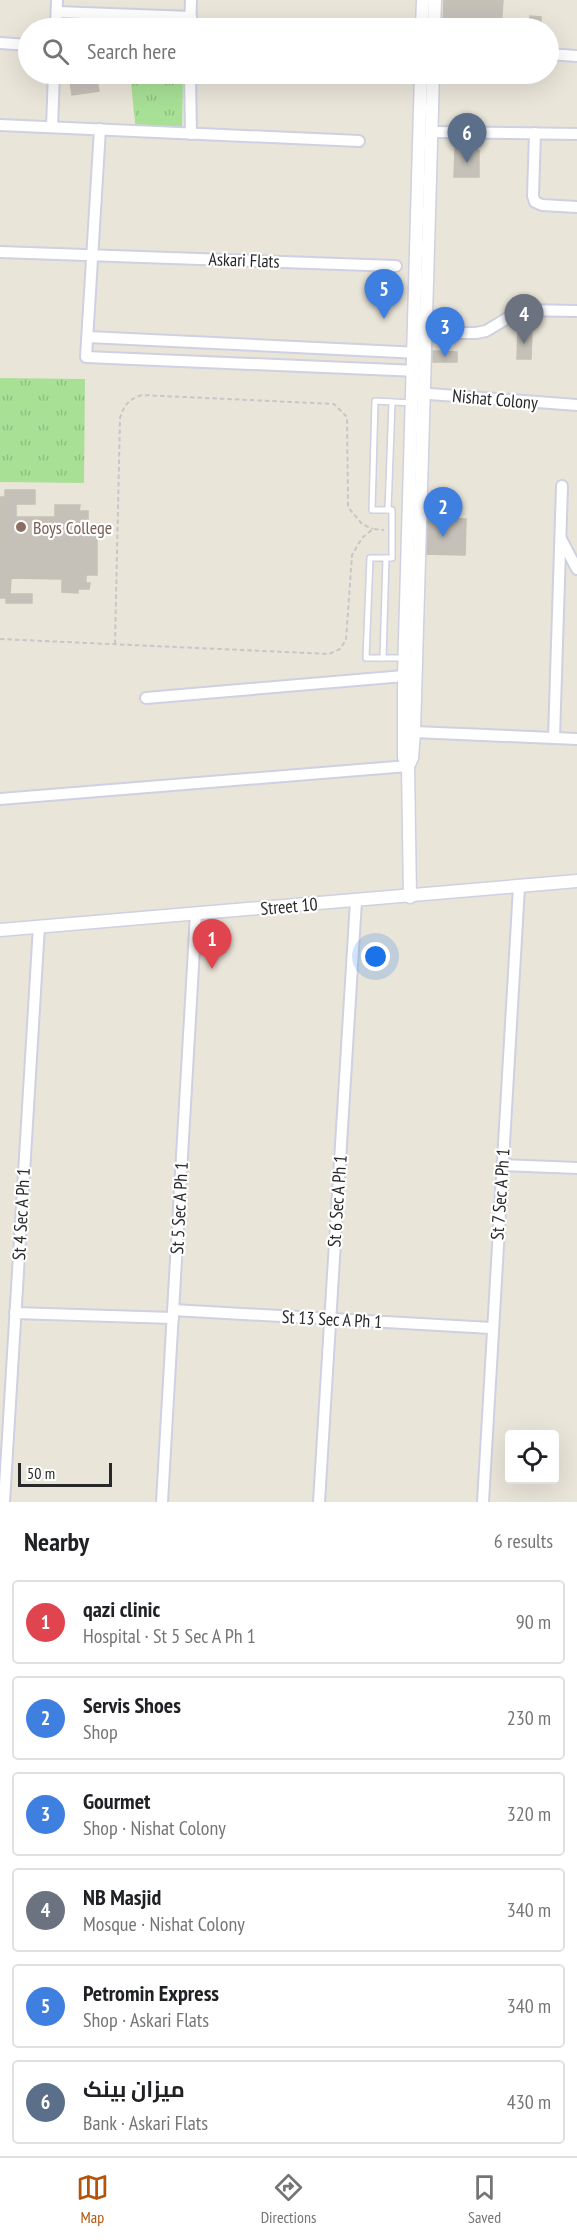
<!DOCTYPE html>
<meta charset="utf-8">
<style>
:root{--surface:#fff;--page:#f2f2f2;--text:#202124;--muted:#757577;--line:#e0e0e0;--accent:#b45309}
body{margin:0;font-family:"PT Sans Narrow",Cairo,sans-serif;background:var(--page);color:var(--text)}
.controls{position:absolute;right:18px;bottom:18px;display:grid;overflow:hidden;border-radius:6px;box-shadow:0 6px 24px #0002}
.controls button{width:54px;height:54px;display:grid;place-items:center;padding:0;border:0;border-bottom:2px solid var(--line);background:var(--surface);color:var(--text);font:30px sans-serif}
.scale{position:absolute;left:18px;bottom:15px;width:94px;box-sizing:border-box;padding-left:6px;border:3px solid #282828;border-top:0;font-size:16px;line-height:21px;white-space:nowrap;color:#282828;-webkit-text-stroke:4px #fff;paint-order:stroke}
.you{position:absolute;left:376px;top:957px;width:21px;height:21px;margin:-15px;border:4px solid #fff;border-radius:50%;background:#1a73e8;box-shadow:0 0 0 9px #1a73e833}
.badge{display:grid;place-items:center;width:39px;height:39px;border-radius:50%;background:var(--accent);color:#fff;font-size:20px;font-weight:700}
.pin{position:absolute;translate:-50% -50px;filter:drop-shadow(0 2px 3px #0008)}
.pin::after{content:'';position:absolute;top:32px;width:21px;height:18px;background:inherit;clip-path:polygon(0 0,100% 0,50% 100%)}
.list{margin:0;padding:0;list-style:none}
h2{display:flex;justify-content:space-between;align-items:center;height:78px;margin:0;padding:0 24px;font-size:26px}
h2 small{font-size:20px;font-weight:400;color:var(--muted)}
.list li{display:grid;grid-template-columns:39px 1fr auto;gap:18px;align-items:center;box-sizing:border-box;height:84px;margin:0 12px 12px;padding:0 12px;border:2px solid var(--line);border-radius:6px}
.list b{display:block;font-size:22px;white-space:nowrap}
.list p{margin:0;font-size:20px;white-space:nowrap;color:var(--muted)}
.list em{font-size:20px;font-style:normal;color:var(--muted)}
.icon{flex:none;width:33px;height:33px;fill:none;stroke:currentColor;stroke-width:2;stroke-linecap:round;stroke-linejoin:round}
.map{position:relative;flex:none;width:577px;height:1502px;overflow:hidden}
.search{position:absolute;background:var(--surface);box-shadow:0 6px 24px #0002;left:18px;right:18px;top:18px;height:66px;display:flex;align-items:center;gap:15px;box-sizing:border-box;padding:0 21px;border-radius:33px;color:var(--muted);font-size:22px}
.sheet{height:654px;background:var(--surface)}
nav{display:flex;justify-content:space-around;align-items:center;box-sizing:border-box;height:84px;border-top:2px solid var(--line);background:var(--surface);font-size:16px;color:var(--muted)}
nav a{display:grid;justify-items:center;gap:3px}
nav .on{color:var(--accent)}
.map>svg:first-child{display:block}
.park{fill:url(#park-tufts)}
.building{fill:#c5c1b9;stroke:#c5c1b3;stroke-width:1.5}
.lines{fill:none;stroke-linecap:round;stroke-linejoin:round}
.service-casing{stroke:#cfd0e1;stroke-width:8}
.minor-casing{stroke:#cfd0e1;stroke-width:14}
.tertiary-casing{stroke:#cfd0e1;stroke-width:15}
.path{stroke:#c7c7c7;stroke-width:2;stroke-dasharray:4.5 3;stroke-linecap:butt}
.service{stroke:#fff;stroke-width:5}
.minor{stroke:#fff;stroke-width:10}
.tertiary{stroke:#fff;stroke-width:12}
.education-dot{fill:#8d6e63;stroke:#fff;stroke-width:2}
.labels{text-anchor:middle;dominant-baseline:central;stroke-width:4.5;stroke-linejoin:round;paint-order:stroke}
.street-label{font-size:18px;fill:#282828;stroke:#fff}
.education-label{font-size:18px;fill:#785e54;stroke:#fff;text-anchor:start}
</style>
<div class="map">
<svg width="577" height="1502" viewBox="0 0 577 1502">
<defs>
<pattern id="park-tufts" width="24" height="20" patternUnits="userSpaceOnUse" patternTransform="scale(1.5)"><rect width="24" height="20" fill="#a8e096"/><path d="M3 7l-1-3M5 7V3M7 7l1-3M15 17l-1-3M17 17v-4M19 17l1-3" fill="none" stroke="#91c081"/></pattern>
</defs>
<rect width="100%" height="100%" fill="#eae5d9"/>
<g class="park">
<polygon points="130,74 183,74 182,133 136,131"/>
<polygon points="0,378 85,379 84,483 0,482"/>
</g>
<g class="building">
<polygon points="444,0 503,0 501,28 443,28"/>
<polygon points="530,16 541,17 541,28 530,28"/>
<polygon points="69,74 96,74 99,91 72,95"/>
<polygon points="455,149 479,150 479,177 454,177"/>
<polygon points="518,329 532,329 531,359 517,359"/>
<polygon points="433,351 457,352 457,362 433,362"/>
<polygon points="5,490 35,490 35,504 16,504 16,517 55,517 55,505 80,505 79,511 88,511 88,520 84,520 84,526 97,526 97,575 86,575 86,583 90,583 89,589 78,589 78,593 62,592 62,579 11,578 10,594 32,594 32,603 6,603 6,598 0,598 0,497 5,497"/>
<polygon points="422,518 466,519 465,555 421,554"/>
</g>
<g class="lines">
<g class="service-casing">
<g id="service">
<polyline points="388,510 392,402"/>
<polyline points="383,658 386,558"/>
<polyline points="405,658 366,658 370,558 392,558 392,510 372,510 375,401 412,403"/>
</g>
</g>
<g class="minor-casing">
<g id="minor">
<polyline points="57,12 191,17"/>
<polyline points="56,28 57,0"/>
<polyline points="190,28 191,0"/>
<polyline points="0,43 28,45"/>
<polyline points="548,54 577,56"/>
<polyline points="190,74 191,134"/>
<polyline points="0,125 359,141"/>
<polyline points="52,127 54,74"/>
<polyline points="100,129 86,357 418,371"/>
<polyline points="432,132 577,134"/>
<polyline points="535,133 533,196 535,202 542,205 577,207"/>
<polyline points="0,252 396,266"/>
<polyline points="425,333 476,333 486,331 521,310 577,311"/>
<polyline points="88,337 420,353"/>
<polyline points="416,393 577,405"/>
<polyline points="561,539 577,569"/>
<polyline points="146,698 404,676"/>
<polyline points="414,732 577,739"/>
<polyline points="554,738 562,486"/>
<polyline points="0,799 408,766"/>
<polyline points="502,1165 577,1168"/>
<polyline points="173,1310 491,1328"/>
<polyline points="15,1313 173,1318"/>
<polyline points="4,1502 39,926"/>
<polyline points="162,1502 196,914"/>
<polyline points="319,1502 356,901"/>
<polyline points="483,1502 519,887"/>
</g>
</g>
<g class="tertiary-casing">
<g id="tertiary">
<polyline points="422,28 423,0"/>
<polyline points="434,28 435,0"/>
<polyline points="408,766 412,758 414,732 433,74"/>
<polyline points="410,897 408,766 404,757 404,676 421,74"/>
<polyline points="0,930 577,881"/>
</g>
</g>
<g class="path">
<polyline points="0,639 329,654 340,649 346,640 352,555 362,538 373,529 384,530"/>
<path d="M115,644L120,418C124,405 129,399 142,395L334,404L347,417L348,507L362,524L373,529"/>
</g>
<use href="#service" class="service"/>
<use href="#minor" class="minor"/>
<use href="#tertiary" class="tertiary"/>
</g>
<circle class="education-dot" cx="21" cy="527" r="6"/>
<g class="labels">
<g class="street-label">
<text transform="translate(244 260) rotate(2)">Askari Flats</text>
<text transform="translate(495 399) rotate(5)">Nishat Colony</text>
<text transform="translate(289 906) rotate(-5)">Street 10</text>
<text transform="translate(500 1194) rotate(-86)">St 7 Sec A Ph 1</text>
<text transform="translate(337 1201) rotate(-86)">St 6 Sec A Ph 1</text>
<text transform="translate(179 1208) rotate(-87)">St 5 Sec A Ph 1</text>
<text transform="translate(21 1214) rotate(-87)">St 4 Sec A Ph 1</text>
<text transform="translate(332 1319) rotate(3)">St 13 Sec A Ph 1</text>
</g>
<g class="education-label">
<text x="33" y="527">Boys College</text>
</g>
</g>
</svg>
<div class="controls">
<button><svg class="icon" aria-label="locate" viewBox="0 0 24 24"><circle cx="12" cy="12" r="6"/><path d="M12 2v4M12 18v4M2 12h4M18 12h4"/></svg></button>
</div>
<div class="scale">50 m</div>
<div class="you"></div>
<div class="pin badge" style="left:212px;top:969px;background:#e0444e">1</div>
<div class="pin badge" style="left:443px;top:537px;background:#3f7fe0">2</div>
<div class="pin badge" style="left:445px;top:357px;background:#3f7fe0">3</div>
<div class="pin badge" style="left:524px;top:344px;background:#6b7280">4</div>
<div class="pin badge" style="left:384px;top:319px;background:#3f7fe0">5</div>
<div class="pin badge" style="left:467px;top:163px;background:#5c6f8a">6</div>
<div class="search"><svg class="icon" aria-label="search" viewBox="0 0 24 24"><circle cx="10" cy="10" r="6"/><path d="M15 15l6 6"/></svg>Search here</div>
</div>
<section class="sheet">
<h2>Nearby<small>6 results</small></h2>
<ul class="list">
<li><span class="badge" style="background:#e0444e">1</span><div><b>qazi clinic</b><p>Hospital · St 5 Sec A Ph 1</p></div><em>90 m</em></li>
<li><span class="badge" style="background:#3f7fe0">2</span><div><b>Servis Shoes</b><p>Shop</p></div><em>230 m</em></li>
<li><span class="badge" style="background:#3f7fe0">3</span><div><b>Gourmet</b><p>Shop · Nishat Colony</p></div><em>320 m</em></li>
<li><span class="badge" style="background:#6b7280">4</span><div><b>NB Masjid</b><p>Mosque · Nishat Colony</p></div><em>340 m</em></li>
<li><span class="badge" style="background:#3f7fe0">5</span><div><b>Petromin Express</b><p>Shop · Askari Flats</p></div><em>340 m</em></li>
<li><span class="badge" style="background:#5c6f8a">6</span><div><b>میزان بینک</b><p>Bank · Askari Flats</p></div><em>430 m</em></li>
</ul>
</section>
<nav>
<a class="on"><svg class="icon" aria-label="map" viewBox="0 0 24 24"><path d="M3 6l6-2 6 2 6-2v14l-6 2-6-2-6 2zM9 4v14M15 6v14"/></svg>Map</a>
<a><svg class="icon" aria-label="directions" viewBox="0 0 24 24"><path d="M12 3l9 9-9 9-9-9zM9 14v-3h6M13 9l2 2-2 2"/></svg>Directions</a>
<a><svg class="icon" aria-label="saved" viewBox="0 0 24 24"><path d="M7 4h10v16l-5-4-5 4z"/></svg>Saved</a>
</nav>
